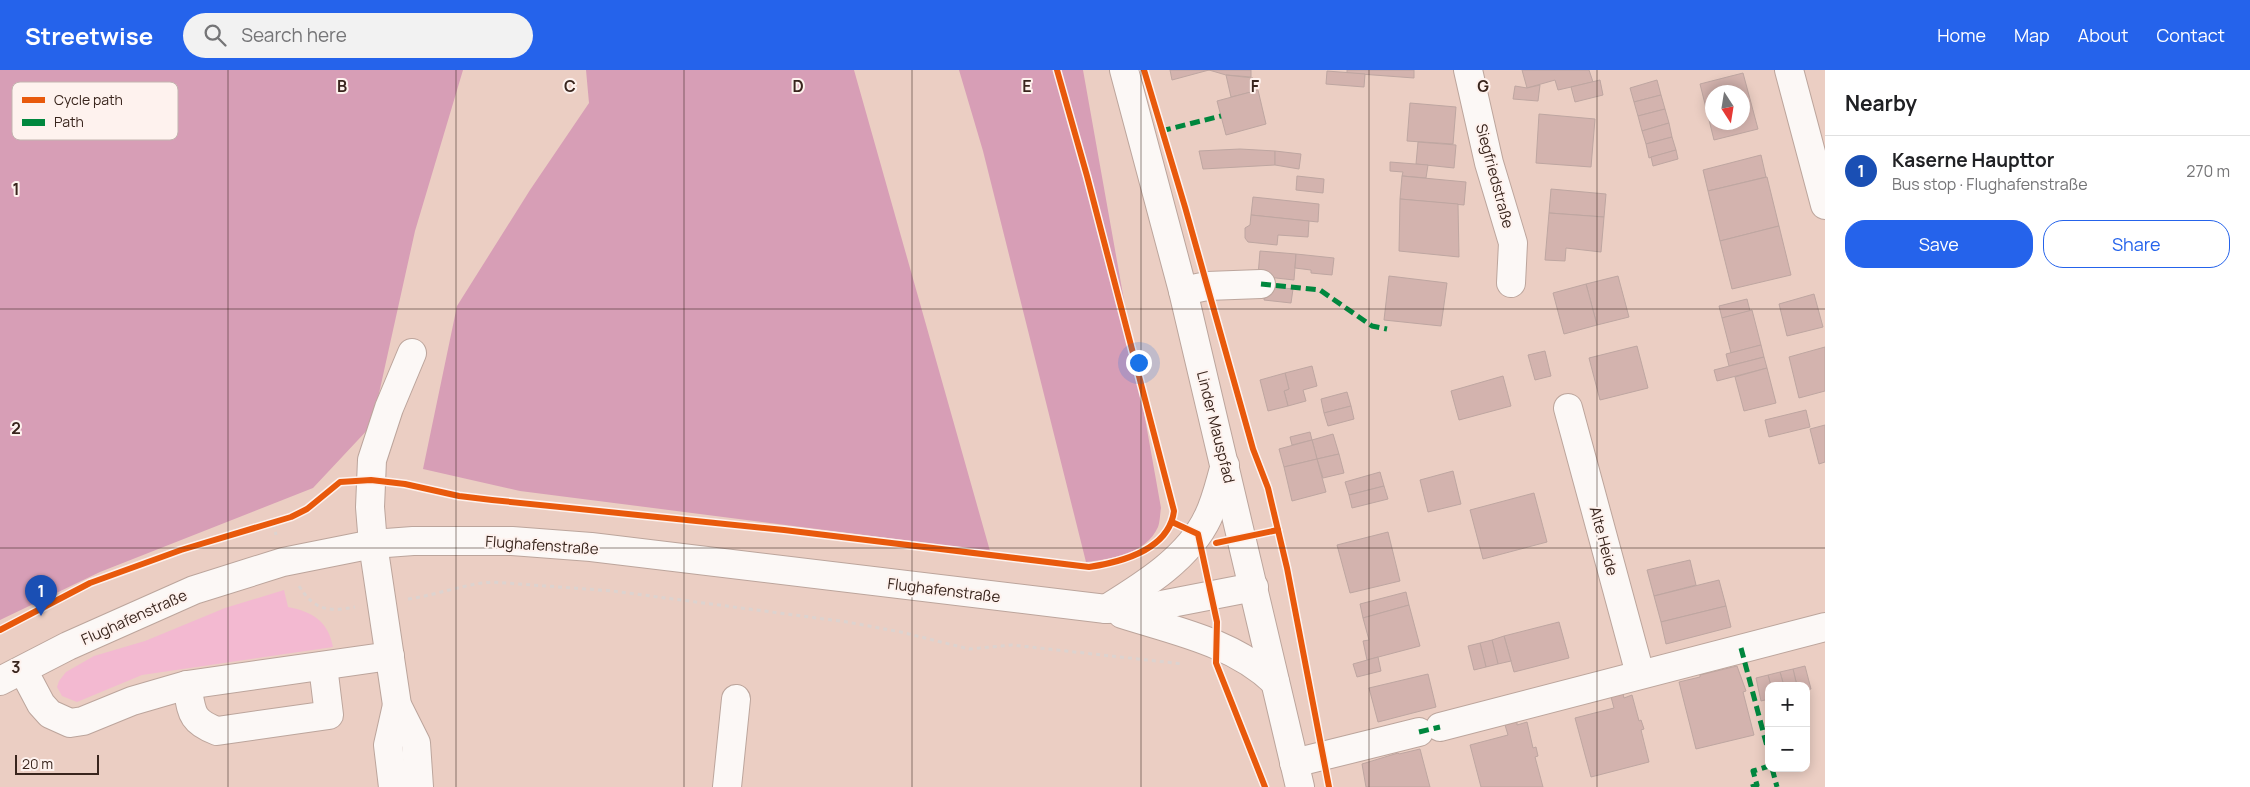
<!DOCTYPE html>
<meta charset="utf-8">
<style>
:root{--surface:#fff;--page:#f2f2f2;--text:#202124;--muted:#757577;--line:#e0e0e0;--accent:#2563eb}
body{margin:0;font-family:Manrope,sans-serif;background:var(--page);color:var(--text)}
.controls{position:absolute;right:15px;bottom:15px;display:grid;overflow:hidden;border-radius:10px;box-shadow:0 2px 12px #0003}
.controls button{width:45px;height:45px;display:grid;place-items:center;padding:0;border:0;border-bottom:1px solid var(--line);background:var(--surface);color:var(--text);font:25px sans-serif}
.compass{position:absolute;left:1705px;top:15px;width:45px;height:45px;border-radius:50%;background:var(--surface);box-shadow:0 2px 12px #0003;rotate:168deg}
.scale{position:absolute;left:15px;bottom:12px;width:84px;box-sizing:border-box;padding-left:5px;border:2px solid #39251d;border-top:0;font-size:14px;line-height:18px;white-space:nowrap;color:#39251d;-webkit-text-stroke:4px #fef2ee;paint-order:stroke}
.you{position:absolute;left:1138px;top:292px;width:18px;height:18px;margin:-12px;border:4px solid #fff;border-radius:50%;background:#1a73e8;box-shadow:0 0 0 8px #1a73e833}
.badge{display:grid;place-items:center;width:32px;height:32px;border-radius:50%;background:var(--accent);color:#fff;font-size:16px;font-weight:700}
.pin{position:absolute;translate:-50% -41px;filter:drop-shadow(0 1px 2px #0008)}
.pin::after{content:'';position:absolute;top:26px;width:18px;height:15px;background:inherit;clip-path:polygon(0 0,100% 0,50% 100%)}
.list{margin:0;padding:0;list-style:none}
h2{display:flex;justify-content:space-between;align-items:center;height:65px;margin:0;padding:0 20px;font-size:21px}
h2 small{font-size:16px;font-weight:400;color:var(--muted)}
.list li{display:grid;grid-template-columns:32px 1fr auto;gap:15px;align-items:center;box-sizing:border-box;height:70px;padding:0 20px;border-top:1px solid var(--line)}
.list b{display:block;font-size:19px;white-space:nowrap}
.list p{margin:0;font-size:16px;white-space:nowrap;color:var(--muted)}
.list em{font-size:16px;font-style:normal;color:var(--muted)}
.actions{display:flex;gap:10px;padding:15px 20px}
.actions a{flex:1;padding:11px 0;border:1px solid var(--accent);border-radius:20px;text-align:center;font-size:18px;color:var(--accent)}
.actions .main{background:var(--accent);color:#fff}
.icon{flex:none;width:28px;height:28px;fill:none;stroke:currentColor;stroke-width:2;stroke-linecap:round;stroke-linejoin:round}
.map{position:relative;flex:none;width:1825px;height:717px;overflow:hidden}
header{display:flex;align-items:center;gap:30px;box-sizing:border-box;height:70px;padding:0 25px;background:var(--accent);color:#fff}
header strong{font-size:24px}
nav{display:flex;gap:28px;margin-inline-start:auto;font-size:18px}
.search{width:350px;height:45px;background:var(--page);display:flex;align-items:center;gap:12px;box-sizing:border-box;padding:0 18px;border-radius:28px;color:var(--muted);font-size:19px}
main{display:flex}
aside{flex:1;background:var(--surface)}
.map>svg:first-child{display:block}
.green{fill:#f3b9d1}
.forest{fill:#d79eb6}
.building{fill:#d3b3ae;stroke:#bea6a1;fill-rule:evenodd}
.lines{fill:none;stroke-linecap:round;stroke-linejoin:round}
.minor-casing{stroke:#bca59c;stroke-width:30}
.path{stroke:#ddd3cf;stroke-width:3;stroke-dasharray:4 4;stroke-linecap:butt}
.minor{stroke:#fcf8f6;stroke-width:28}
.quiet{stroke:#00873e;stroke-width:5;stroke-dasharray:10 5;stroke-linecap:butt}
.cycleway-casing{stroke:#fef2ee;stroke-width:9}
.cycleway{stroke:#e8590c;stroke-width:6}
.grid{fill:none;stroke:#39251d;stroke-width:1;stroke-opacity:0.55}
.labels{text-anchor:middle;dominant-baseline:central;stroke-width:4;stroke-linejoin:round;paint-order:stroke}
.street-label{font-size:15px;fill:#39251d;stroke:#fef2ee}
.key{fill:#fef2ee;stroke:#c3b4af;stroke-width:1}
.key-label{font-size:14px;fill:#39251d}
.grid-label{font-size:16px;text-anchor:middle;font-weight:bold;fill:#39251d;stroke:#fef2ee;stroke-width:4;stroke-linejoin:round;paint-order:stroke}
</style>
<header>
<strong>Streetwise</strong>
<div class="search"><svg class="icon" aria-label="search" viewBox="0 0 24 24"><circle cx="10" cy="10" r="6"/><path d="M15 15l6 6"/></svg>Search here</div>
<nav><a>Home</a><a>Map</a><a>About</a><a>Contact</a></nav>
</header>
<main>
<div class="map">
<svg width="1825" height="717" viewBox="0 0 1825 717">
<rect width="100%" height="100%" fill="#ebcec3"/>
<path class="green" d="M284,520L288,537C313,542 328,551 333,577L142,605L77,632L62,626L57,617L59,611L66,602L94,586L145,571L225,538Z"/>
<g class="forest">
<polygon points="0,0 463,0 415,161 372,355 313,418 100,502 0,550"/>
<polygon points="586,0 854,0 990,481 520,421 423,399 457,236 530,120 589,33"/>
<path d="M959,0H1083L1161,438C1160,444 1160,452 1158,457C1146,484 1111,489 1086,492L983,81Z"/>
</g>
<g class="building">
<polygon points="1170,0 1209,0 1172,10"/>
<polygon points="1209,0 1251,0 1251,7 1226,5"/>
<polygon points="1347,0 1414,0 1414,8 1347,3"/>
<polygon points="1522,0 1589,0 1593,12 1558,20 1555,10 1527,18"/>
<polygon points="1327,1 1365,4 1364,17 1326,14"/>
<path d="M1743,3L1758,59L1714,70L1700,14ZM1712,22H1742V52H1712Z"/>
<polygon points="1226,5 1253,8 1256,21 1231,27"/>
<polygon points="1600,10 1603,25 1575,32 1571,17"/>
<polygon points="1657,10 1661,25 1634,32 1630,18"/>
<polygon points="1540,15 1538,31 1513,29 1515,16 1527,18"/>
<polygon points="1258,20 1266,54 1226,65 1217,31"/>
<polygon points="1661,25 1665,39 1638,46 1634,32"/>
<polygon points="1410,33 1456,37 1453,74 1407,71"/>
<polygon points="1665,39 1669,53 1642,61 1638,46"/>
<polygon points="1539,44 1595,49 1591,97 1536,93"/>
<polygon points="1669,53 1672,67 1646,74 1642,61"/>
<polygon points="1672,67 1676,80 1649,88 1646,74"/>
<polygon points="1418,72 1456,75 1454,98 1416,94"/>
<polygon points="1240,79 1275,81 1275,95 1203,99 1199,81"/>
<polygon points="1676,80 1678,89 1653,96 1651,87"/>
<polygon points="1275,81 1301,84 1299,99 1275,95"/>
<polygon points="1761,85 1766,107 1708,121 1703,100"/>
<polygon points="1390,92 1428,95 1426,108 1402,106 1403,102 1390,101"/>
<polygon points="1297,106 1324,109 1323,123 1296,120"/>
<polygon points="1402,106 1466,112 1464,135 1400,129"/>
<polygon points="1767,107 1779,156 1720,171 1708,121"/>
<polygon points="1551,119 1606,124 1604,147 1549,143"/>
<polygon points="1253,127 1319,134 1318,152 1251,145"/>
<polygon points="1400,129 1458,134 1459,187 1399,181"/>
<polygon points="1549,143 1604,147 1601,182 1566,178 1565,191 1545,190"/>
<polygon points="1251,145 1309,151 1308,167 1278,165 1277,175 1248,172 1245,168 1245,158 1250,155"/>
<polygon points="1779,156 1791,205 1732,219 1720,171"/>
<polygon points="1260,181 1296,184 1294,210 1258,206"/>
<polygon points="1296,184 1334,188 1332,205 1311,203 1311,200 1295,198"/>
<polygon points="1389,206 1447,213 1441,256 1384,250"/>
<polygon points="1618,206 1629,247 1597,255 1586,214"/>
<polygon points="1586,214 1597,255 1564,264 1553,223"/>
<polygon points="1266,216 1293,219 1291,233 1264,230"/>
<polygon points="1814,224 1823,257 1787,266 1779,234"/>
<polygon points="1747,229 1750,241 1722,248 1719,236"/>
<polygon points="1752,240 1761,275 1731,283 1722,248"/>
<polygon points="1761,275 1764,287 1729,296 1726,284"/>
<polygon points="1637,276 1648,318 1600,330 1589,288"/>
<polygon points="1825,277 1825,321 1799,328 1789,287"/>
<polygon points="1545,281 1551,306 1535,310 1528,285"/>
<polygon points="1764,287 1767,298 1717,311 1714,300"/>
<polygon points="1312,296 1317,316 1303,320 1306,331 1288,336 1284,321 1289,319 1285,303"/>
<polygon points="1767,298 1776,333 1744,341 1735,307"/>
<polygon points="1285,303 1289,319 1284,321 1288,336 1268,341 1260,310"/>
<polygon points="1503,306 1511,336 1459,350 1451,321"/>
<polygon points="1347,322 1351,336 1324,343 1321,329"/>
<polygon points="1351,336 1354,349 1328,356 1324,343"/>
<polygon points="1806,340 1810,357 1769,367 1765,350"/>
<polygon points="1825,355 1825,392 1819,394 1810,359"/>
<polygon points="1310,362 1312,370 1292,375 1290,367"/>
<polygon points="1333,364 1339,384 1317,389 1312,370"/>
<polygon points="1312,370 1317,389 1284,397 1279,379"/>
<polygon points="1339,384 1344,403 1323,408 1317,389"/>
<polygon points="1317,389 1326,422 1292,431 1284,397"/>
<polygon points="1453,401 1461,434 1428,442 1420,410"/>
<polygon points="1380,402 1384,416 1349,425 1345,412"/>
<polygon points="1384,416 1388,429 1352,438 1349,425"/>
<polygon points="1534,423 1547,472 1483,489 1470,440"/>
<polygon points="1388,462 1400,511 1350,523 1337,475"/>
<polygon points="1690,490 1696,515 1654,526 1647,500"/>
<polygon points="1719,510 1726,536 1661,552 1654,526"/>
<polygon points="1406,522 1409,535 1363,548 1360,534"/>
<polygon points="1409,535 1420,576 1367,590 1363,571 1369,570 1363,548"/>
<polygon points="1726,536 1731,557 1666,574 1661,552"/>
<polygon points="1559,552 1569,588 1514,602 1504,566"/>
<polygon points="1504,566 1511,591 1498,594 1492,570"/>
<polygon points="1492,570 1498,594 1486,597 1480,573"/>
<polygon points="1480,573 1486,597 1474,600 1468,576"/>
<polygon points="1378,587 1381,601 1357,607 1353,594"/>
<polygon points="1737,596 1746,621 1743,622 1754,665 1696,679 1679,612 1700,607 1700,605"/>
<polygon points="1805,596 1811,619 1806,620 1806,616 1797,616 1793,599"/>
<polygon points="1793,599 1797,616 1784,616 1780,602"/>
<polygon points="1780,602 1784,616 1771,616 1768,605"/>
<polygon points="1428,604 1436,637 1378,652 1369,618"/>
<polygon points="1768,605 1771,616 1769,616 1769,629 1761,631 1756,608"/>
<polygon points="1623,624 1624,628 1632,625 1639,651 1641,650 1644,659 1641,660 1649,692 1591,707 1575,648 1614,638 1611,627"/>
<polygon points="1517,652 1517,655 1527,652 1533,678 1536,677 1538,686 1535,687 1543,717 1481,717 1470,675 1508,665 1505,655"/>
<polygon points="1420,679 1430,717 1366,717 1362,694 1398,683 1399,684"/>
</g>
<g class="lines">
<g class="minor-casing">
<g id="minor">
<polyline points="1124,0 1183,221 1300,717"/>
<polyline points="1468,0 1489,93 1513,173 1511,213"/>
<polyline points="1789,0 1825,135"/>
<polyline points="1183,221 1207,216 1261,214"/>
<polyline points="412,283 389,338 372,390 370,437 373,474 397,635 416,673 419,717"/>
<polyline points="1568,338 1640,604"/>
<path d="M1106,539C1143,516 1189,488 1208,447C1216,431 1220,412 1225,395"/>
<path d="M1122,544C1175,561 1233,572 1275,612"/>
<polyline points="23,600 41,634 50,644 70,653 83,651 132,631 187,615 390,586"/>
<polyline points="0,611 68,576 194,520 283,492 373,474 413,471 512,471 591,477 1106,539 1151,537 1254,517"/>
<path d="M187,615C192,642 190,651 217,661L329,645L323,596"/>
<polyline points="1440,657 1825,557"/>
<polyline points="1294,693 1419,662"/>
<polyline points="393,717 388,675 397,635"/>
<polyline points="727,717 736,629"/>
</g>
</g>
<g class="path">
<polyline points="274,454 276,465"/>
<path d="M299,516C314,540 327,542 355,537"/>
<path d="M408,529C437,525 464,514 492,512L613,521L847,552L901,562L969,579L1012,575L1183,594"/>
</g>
<use href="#minor" class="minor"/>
<g class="quiet">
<polyline points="1161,61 1221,46"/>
<polyline points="1261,214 1320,220 1372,256 1387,259"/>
<polyline points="1741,578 1769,684"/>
<polyline points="1419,662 1440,657"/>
<polyline points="1772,698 1777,717"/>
<polyline points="1751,717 1757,715 1753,701 1769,696"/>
</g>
<g class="cycleway-casing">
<g id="cycleway">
<polyline points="1144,0 1185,137 1253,379 1268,418 1287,498 1329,717"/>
<polyline points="1172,452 1198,464 1217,552 1216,593 1265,717"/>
<polyline points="1216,473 1278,460"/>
<path d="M0,560L90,513L181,480L291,447L307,439L340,412L371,410L405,414L459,426L492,430L784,460L1089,497C1122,492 1169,480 1174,441L1087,106L1057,0"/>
</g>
</g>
<use href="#cycleway" class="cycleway"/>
</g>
<path class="grid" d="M228,0V717M456,0V717M684,0V717M912,0V717M1141,0V717M1369,0V717M1597,0V717M0,239H1825M0,478H1825"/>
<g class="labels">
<g class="street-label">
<text transform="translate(1495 106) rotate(75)">Siegfriedstraße</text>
<text transform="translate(1216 357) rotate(76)">Linder Mauspfad</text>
<text transform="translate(1604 471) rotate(75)">Alte Heide</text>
<text transform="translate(542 475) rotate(4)">Flughafenstraße</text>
<text transform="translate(944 520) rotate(7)">Flughafenstraße</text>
<text transform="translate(134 547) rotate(-24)">Flughafenstraße</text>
</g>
</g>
<rect x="12" y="12" width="166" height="58" rx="8" class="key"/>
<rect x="22" y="27" width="23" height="6" fill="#e8590c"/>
<rect x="22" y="49" width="23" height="7" fill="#00873e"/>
<g class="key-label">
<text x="54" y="35">Cycle path</text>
<text x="54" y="57">Path</text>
</g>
<g class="grid-label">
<text x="342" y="22">B</text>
<text x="570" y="22">C</text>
<text x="798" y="22">D</text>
<text x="1027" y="22">E</text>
<text x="1255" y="22">F</text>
<text x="1483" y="22">G</text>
<text x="16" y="125">1</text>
<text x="16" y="364">2</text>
<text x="16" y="603">3</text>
</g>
</svg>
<div class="controls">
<button>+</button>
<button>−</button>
</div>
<svg class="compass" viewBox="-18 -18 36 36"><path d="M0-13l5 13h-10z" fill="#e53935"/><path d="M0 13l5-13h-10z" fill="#757577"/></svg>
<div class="scale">20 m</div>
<div class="you"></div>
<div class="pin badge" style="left:41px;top:546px;background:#1a4fb4">1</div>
</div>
<aside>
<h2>Nearby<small></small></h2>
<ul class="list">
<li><span class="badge" style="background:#1a4fb4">1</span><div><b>Kaserne Haupttor</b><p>Bus stop · Flughafenstraße</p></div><em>270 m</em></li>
</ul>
<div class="actions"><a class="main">Save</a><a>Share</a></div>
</aside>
</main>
